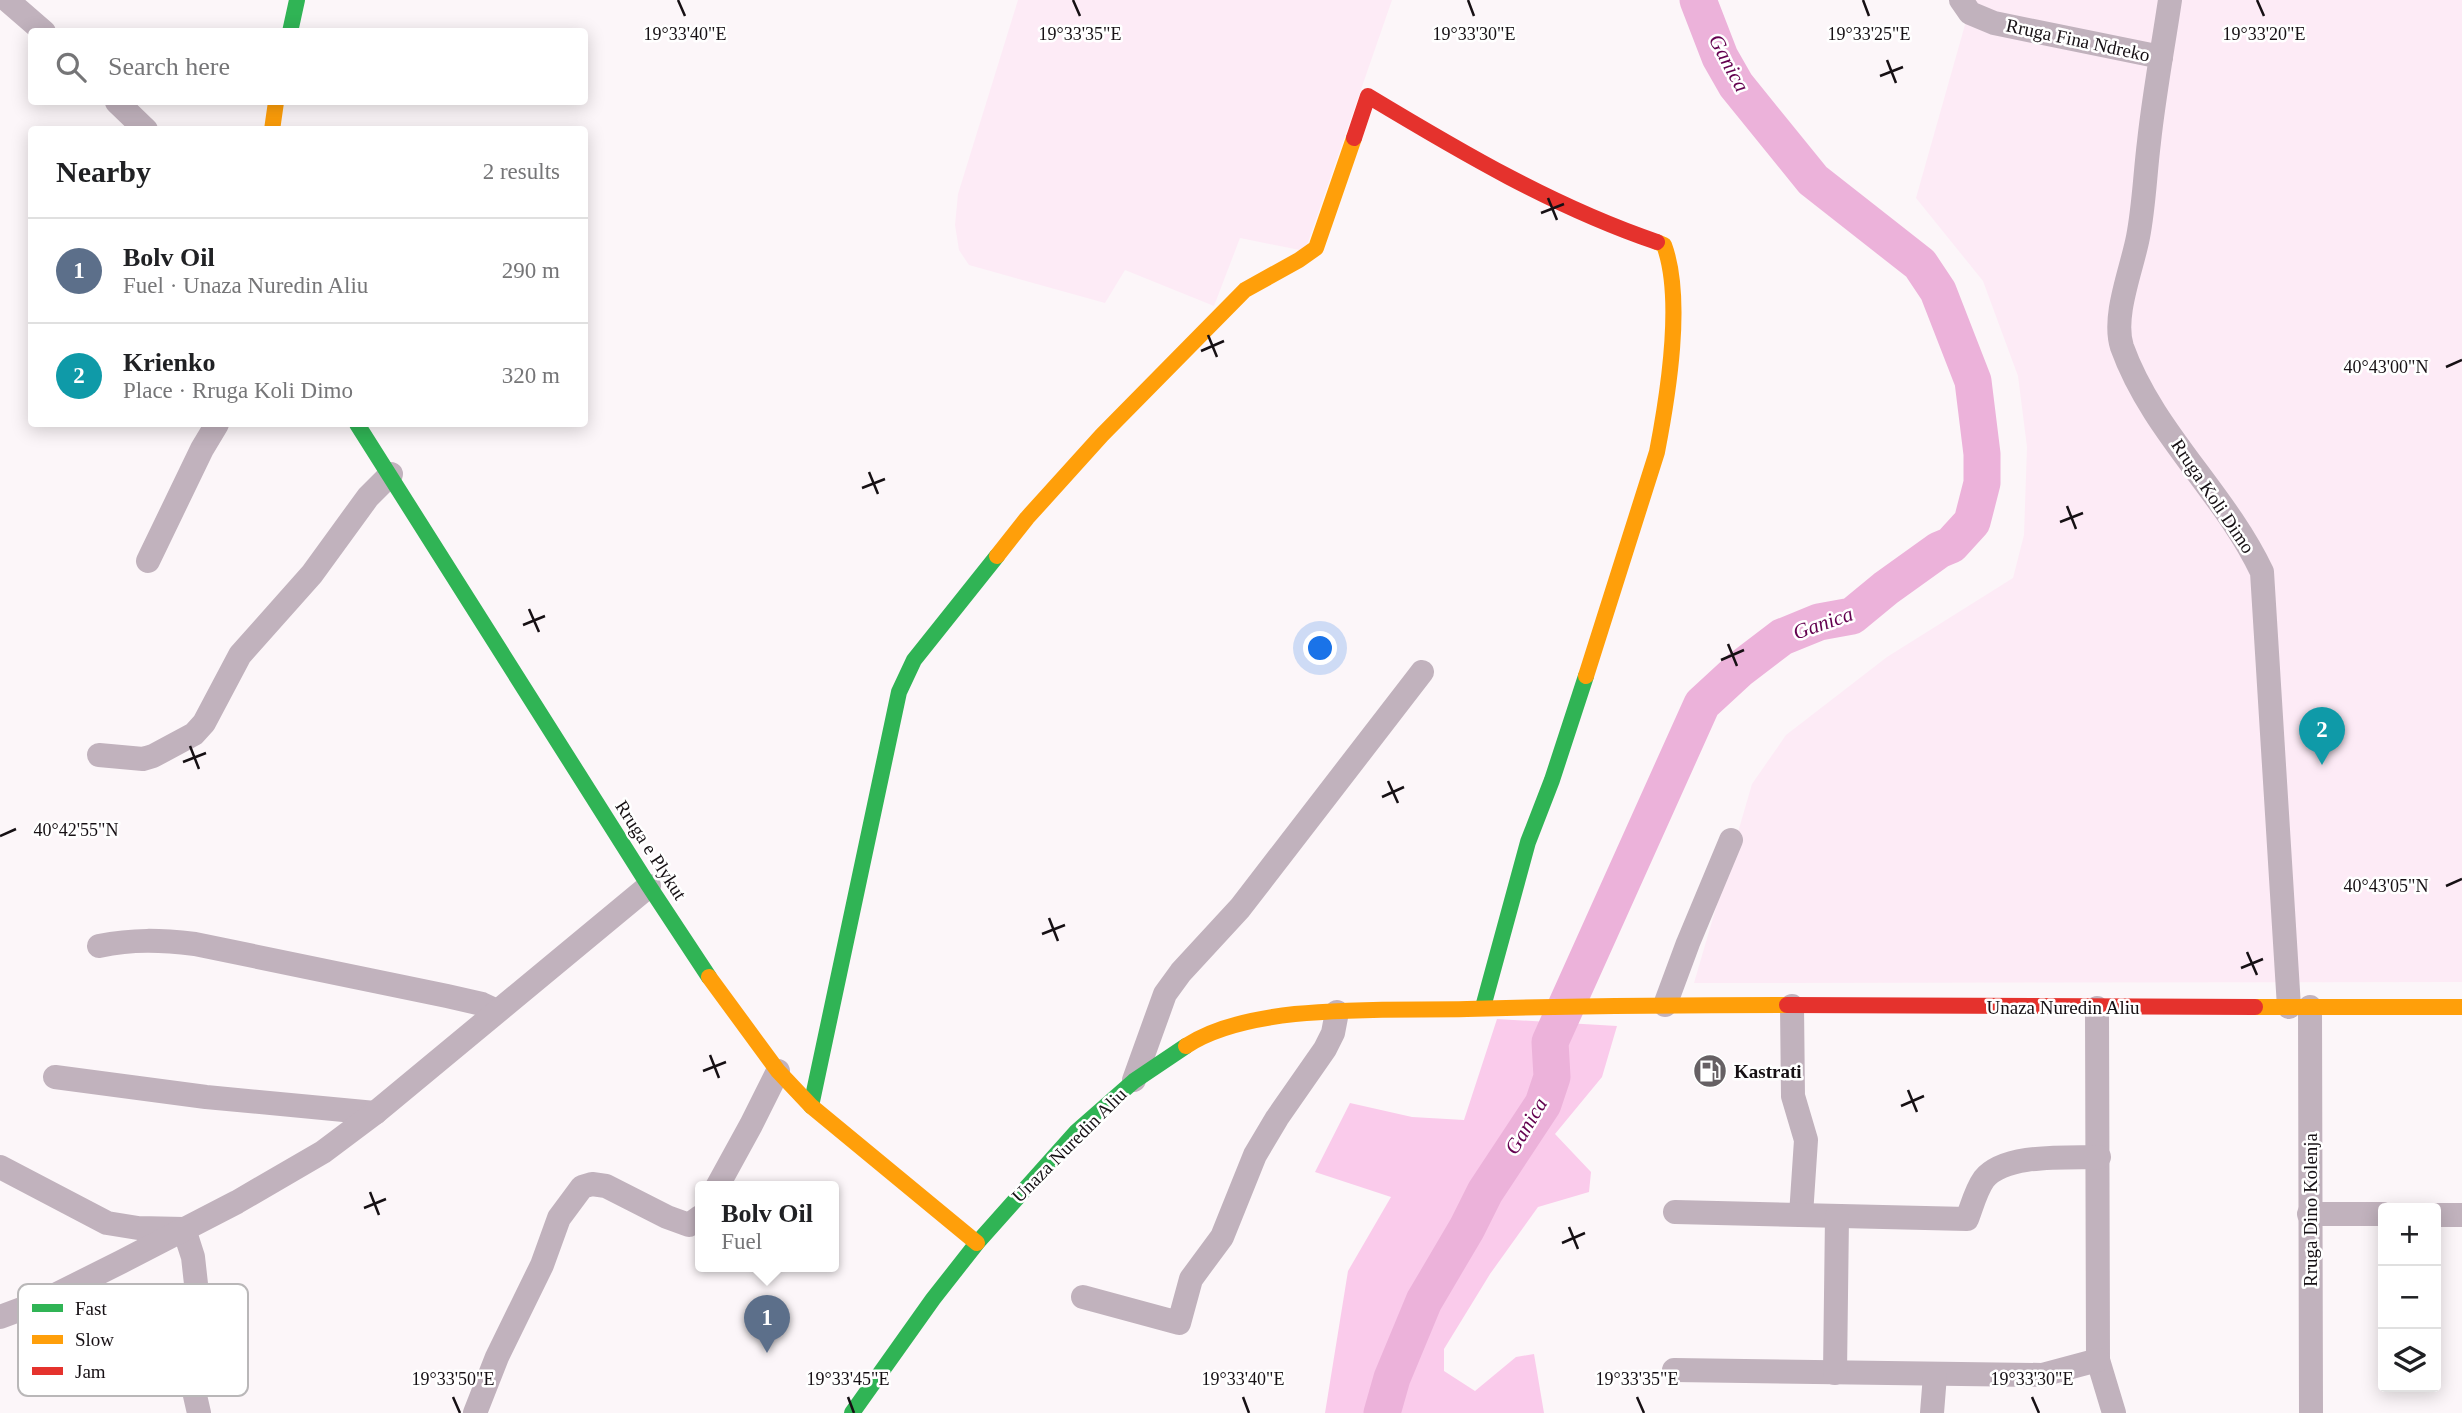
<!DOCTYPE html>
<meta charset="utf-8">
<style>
:root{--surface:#fff;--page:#f6f6f6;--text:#202124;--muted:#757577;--line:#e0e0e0;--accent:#666064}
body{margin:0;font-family:Georgia,serif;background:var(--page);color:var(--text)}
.controls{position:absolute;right:21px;bottom:21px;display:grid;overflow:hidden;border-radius:7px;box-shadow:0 4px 18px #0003}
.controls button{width:63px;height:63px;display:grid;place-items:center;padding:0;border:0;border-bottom:2px solid var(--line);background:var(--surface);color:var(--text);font:35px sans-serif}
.you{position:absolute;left:1321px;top:649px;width:24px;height:24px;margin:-18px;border:5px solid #fff;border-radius:50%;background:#1a73e8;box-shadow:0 0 0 10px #1a73e833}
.badge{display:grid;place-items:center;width:46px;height:46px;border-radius:50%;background:var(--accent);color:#fff;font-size:23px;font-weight:700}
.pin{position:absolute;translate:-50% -58px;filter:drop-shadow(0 2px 4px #0008)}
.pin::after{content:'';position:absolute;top:37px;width:24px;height:21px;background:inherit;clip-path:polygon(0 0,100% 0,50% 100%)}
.popup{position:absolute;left:695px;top:1181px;width:144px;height:91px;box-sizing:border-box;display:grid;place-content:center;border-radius:7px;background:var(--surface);filter:drop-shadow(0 2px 5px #0005);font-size:23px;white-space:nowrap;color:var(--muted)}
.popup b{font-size:26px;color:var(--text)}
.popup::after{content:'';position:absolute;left:50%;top:100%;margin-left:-14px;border:14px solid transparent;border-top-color:var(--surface)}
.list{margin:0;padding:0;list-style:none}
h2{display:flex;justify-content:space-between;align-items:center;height:91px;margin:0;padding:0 28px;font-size:30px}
h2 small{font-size:23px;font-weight:400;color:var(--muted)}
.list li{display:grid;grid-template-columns:46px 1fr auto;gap:21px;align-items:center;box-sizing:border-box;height:105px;padding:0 28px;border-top:2px solid var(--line)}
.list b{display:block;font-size:26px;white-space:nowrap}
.list p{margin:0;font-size:23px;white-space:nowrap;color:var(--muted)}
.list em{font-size:23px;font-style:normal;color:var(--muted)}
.icon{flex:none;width:38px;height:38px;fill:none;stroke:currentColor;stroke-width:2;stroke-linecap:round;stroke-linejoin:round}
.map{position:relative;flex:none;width:2462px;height:1413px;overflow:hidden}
.search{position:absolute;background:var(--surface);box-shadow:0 4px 18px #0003;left:28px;top:28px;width:560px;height:77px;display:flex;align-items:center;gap:18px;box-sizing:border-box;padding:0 24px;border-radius:7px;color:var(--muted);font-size:26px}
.panel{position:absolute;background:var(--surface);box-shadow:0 4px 18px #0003;left:28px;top:126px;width:560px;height:301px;border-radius:7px}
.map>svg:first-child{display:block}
.built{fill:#fdebf6}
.forest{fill:#facbeb}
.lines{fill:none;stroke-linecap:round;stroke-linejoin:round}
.river{stroke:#ecb2da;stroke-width:37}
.street{stroke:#c1b2bd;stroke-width:24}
.fast{stroke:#30b455;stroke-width:16}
.slow{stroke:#ff9f0a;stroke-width:16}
.jam{stroke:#e5322d;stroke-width:16}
.ticks{fill:none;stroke:#161014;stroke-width:2.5}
.labels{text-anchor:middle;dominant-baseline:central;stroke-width:5;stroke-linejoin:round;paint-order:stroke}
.street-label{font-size:19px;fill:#161014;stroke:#fff}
.poi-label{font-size:19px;font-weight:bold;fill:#161014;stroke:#fff;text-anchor:start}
.water-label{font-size:21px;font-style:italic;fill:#63004f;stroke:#fff}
.key{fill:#fff;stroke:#b9b7b8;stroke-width:2}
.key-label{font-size:19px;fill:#161014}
.ticks-label{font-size:18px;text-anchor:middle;fill:#161014;stroke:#fff;stroke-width:5;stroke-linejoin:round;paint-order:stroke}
</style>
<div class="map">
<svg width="2462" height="1413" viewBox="0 0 2462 1413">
<rect width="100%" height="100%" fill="#fcf6f9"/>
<g class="built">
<polygon points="1018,0 1392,0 1305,251 1240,238 1214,306 1125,270 1105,303 969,265 959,250 955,225 958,194"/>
<polygon points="1972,0 2462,0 2462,982 1694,983 1752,784 1786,735 1887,657 2013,578 2024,535 2027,447 2018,376 1983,281 1916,198"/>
</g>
<polygon class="forest" points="1497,1019 1617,1026 1602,1077 1555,1134 1591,1172 1589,1192 1538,1207 1490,1274 1444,1349 1444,1371 1475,1391 1516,1357 1534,1354 1544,1413 1325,1413 1348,1271 1391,1197 1315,1172 1350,1103 1412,1117 1464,1120"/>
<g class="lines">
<polyline class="river" points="1382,1413 1392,1378 1424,1301 1467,1228 1485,1192 1543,1104 1552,1077 1550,1042 1702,704 1740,669 1782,637 1819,622 1852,616 1886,588 1939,550 1951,545 1972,522 1982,483 1982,454 1973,381 1938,291 1920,264 1813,180 1736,85 1720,57 1698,0"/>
<g class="street">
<polyline points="7,0 44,32"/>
<polyline points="1961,0 1970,13 1994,23 2161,57"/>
<path d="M2170,0C2163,47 2154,95 2149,142C2145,174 2144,206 2138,237C2132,269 2112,316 2122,347C2152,431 2224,492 2262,572L2289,1007"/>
<polyline points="117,102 146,130"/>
<polyline points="148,561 202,449 217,424"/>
<polyline points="99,755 143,759 153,756 194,734 204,723 240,655 312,574 368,497 391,474"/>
<path d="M99,946C134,939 160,940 195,944L447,996L482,1004L497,1011"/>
<polyline points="1665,1005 1688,943 1731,840"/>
<polyline points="1792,1006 1793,1096 1806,1140 1801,1215"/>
<polyline points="2310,1007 2311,1413"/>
<polyline points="2097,1008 2098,1360 2114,1413"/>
<polyline points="55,1077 206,1097 375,1113"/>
<polyline points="1134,1080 1165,994 1181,972 1240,908 1422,672"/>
<polyline points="0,1167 107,1223 138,1228 184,1229 193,1257 196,1284 191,1378 199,1413"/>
<polyline points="717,1187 751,1125 778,1071"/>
<path d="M1675,1212L1967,1219C1972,1206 1976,1190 1984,1179C2005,1153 2067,1158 2099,1157"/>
<polyline points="2309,1214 2383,1214"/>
<polyline points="2436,1215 2462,1215"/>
<polyline points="1083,1297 1179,1323 1191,1279 1222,1237 1255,1155 1277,1118 1325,1049 1333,1033 1337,1012"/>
<polyline points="0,1317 43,1301 121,1262 237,1202 323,1152 375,1113 649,886"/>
<polyline points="1674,1370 2042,1375 2098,1360"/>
<polyline points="1835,1373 1837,1217"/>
<polyline points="475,1413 497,1357 542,1265 559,1218 582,1187 592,1184 606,1186 667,1217 689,1225 700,1217"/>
<polyline points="1932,1413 1935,1375"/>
</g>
<g class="fast">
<polyline points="290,32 297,0"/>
<polyline points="357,424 649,886 709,977"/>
<polyline points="1483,1007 1528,842 1552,780 1586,676"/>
<polyline points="811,1106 899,692 914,660 997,556"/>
<polyline points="852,1413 933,1299 977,1243 1076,1132 1134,1081 1186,1046"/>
</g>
<g class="slow">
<polyline points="272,130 276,102"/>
<polyline points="997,556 1027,518 1102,435 1245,290 1299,260 1316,248 1354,138"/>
<path d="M1586,676L1657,452C1668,395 1684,299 1664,245L1657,242"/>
<polyline points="709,977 778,1071 811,1106 977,1243"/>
<polyline points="2255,1007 2462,1007"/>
<path d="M1186,1046C1252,1002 1388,1011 1467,1009C1574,1006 1680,1005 1787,1005"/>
</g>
<g class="jam">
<path d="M1354,138L1368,96C1461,152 1554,207 1657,242"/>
<polyline points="1787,1005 2255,1007"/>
</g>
</g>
<path class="ticks" d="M678,0L685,16M1073,0L1080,16M1468,0L1474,16M1863,0L1869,16M2257,0L2264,16M1887,60L1896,83M1880,76L1903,67M1548,198L1557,220M1541,213L1564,204M1208,335L1217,357M1201,351L1224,341M2446,367L2462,360M869,472L878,494M862,488L885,479M2067,506L2076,529M2060,522L2083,513M529,609L539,632M523,625L545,616M1728,644L1737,666M1721,660L1744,650M190,746L199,769M183,762L206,753M1388,781L1398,803M1382,797L1404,787M0,836L16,829M2446,886L2462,879M1049,918L1058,941M1042,934L1065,925M2247,952L2257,975M2241,968L2263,959M710,1055L719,1078M703,1071L726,1062M1908,1090L1917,1112M1901,1106L1924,1096M370,1192L379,1215M364,1208L386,1199M1569,1227L1578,1249M1562,1243L1585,1233M453,1397L460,1413M848,1397L854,1413M1243,1397L1249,1413M1637,1397L1644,1413M2032,1397L2039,1413"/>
<defs>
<g id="fuel-disc" transform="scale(1.75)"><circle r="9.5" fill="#666064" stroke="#fff"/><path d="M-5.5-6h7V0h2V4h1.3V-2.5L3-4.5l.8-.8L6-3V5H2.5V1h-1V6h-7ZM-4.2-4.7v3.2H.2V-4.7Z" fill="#fff"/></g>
</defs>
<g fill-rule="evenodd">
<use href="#fuel-disc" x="1710" y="1071"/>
</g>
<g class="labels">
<g class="street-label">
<text transform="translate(2078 40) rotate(12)">Rruga Fina Ndreko</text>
<text transform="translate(2213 496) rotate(56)">Rruga Koli Dimo</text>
<text transform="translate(651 850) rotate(57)">Rruga e Plykut</text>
<text x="2063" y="1007">Unaza Nuredin Aliu</text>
<text transform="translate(1069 1145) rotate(-45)">Unaza Nuredin Aliu</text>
<text transform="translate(2310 1210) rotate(-90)">Rruga Dino Kolenja</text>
</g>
<g class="poi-label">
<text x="1734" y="1071">Kastrati</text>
</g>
<g class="water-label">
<text transform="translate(1729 63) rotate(62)">Ganica</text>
<text transform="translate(1823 623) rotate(-19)">Ganica</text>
<text transform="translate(1526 1126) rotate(-59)">Ganica</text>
</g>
</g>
<rect x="18" y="1284" width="230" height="112" rx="10" class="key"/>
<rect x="32" y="1304" width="31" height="8" fill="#30b455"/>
<rect x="32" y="1335" width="31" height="9" fill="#ff9f0a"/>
<rect x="32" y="1367" width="31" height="8" fill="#e5322d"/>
<g class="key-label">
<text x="75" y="1315">Fast</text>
<text x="75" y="1346">Slow</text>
<text x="75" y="1378">Jam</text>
</g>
<g class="ticks-label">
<text x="1869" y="40">19°33'25"E</text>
<text x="2264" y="40">19°33'20"E</text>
<text x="685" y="40">19°33'40"E</text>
<text x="1080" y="40">19°33'35"E</text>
<text x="1474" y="40">19°33'30"E</text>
<text x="2386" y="373">40°43'00"N</text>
<text x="76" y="836">40°42'55"N</text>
<text x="2386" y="892">40°43'05"N</text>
<text x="453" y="1385">19°33'50"E</text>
<text x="848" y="1385">19°33'45"E</text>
<text x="1243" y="1385">19°33'40"E</text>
<text x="1637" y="1385">19°33'35"E</text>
<text x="2032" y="1385">19°33'30"E</text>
</g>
</svg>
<div class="controls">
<button>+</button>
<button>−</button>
<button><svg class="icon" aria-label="layers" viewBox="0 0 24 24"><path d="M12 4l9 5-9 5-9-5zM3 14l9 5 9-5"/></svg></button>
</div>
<div class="you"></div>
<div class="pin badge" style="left:767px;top:1353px;background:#5c6f8a">1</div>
<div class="popup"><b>Bolv Oil</b>Fuel</div>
<div class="pin badge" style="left:2322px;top:765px;background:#0f9aa8">2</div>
<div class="search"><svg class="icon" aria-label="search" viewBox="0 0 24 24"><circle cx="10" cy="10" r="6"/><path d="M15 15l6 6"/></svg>Search here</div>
<section class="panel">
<h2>Nearby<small>2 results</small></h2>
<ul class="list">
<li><span class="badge" style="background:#5c6f8a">1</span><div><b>Bolv Oil</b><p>Fuel · Unaza Nuredin Aliu</p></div><em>290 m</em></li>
<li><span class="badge" style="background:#0f9aa8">2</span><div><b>Krienko</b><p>Place · Rruga Koli Dimo</p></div><em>320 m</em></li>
</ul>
</section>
</div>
